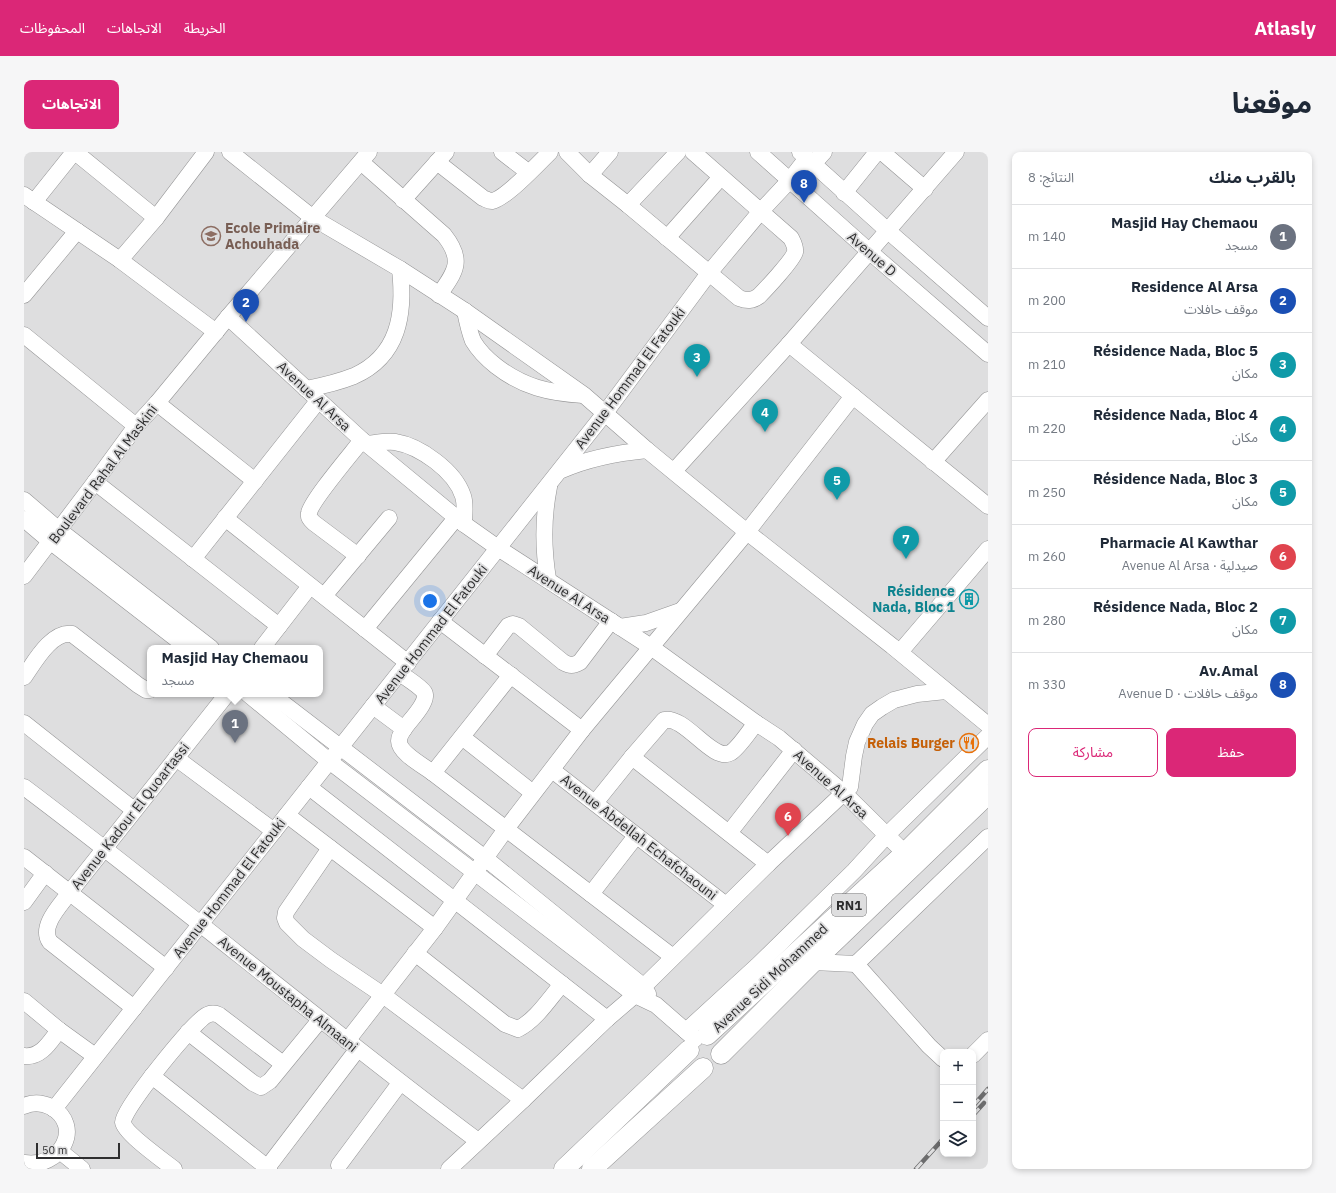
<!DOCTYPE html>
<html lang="ar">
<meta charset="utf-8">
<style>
:root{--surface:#fff;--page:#f6f6f7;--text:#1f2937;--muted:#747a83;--line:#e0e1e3;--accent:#db2777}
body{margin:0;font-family:"IBM Plex Sans","Noto Sans Arabic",sans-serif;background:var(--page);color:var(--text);direction:rtl}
.controls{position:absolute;right:12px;bottom:12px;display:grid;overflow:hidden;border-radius:8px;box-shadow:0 2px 6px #0003}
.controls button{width:36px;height:36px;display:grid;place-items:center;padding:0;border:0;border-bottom:1px solid var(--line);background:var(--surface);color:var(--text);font:20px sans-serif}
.scale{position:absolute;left:12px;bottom:10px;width:84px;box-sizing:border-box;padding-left:4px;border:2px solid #2e2e2f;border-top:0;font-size:11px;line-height:14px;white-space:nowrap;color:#2e2e2f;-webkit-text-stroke:3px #dededf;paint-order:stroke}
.you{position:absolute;left:406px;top:449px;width:14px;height:14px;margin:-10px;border:3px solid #fff;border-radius:50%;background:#1a73e8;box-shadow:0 0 0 6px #1a73e833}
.badge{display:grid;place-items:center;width:26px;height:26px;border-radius:50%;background:var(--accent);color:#fff;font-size:13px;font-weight:700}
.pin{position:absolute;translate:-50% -33px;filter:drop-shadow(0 1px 2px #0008)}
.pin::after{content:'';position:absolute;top:21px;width:14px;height:12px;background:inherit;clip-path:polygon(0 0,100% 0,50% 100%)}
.popup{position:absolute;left:123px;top:493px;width:176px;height:52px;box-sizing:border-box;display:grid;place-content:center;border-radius:8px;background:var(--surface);filter:drop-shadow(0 1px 3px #0005);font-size:13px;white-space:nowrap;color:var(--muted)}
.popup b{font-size:15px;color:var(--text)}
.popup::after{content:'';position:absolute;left:50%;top:100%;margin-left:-8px;border:8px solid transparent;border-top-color:var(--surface)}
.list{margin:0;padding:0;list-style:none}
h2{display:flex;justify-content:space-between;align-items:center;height:52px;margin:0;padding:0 16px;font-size:17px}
h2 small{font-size:13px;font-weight:400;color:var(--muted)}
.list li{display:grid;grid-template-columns:26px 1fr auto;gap:12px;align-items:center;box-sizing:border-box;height:64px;padding:0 16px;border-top:1px solid var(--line)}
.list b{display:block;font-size:15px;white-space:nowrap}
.list p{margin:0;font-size:13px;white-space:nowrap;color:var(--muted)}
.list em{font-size:13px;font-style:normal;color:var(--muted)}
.actions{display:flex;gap:8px;padding:12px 16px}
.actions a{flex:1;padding:9px 0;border:1px solid var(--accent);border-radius:8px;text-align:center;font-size:14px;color:var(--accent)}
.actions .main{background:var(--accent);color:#fff}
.icon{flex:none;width:22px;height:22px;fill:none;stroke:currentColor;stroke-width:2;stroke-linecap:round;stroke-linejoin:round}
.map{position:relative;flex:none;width:964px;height:1017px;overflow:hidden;direction:ltr;border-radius:8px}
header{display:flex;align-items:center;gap:24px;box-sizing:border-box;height:56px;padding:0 20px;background:var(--accent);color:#fff}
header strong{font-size:19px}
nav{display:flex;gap:22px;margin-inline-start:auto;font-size:14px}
.intro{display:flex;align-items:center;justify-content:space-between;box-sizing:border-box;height:96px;padding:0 24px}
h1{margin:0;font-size:28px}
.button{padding:10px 18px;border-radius:8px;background:var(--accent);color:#fff;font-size:14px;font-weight:700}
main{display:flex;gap:24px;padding:0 24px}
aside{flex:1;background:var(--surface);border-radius:8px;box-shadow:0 2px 6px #0003}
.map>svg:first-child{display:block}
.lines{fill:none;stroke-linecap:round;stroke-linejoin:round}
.minor-casing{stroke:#949495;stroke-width:17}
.major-casing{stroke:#949495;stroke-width:21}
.minor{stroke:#fff;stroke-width:16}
.major{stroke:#fff;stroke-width:20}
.rail-casing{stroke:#6c6c6d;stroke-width:4.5}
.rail{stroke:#dededf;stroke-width:3;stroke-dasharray:9;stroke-linecap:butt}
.labels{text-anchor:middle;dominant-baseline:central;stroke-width:3.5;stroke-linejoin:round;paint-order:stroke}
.shield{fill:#dededf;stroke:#636364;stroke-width:1}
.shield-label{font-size:13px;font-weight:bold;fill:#2e2e2f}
.education-label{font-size:14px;font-weight:bold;fill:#785e54;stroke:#dededf;text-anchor:start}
.street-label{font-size:14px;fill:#2e2e2f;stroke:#dededf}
.culture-label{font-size:14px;font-weight:bold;fill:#0d838f;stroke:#dededf;text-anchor:end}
.food-label{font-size:14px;font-weight:bold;fill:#c56008;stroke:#dededf;text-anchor:end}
</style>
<header>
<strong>Atlasly</strong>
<nav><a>الخريطة</a><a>الاتجاهات</a><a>المحفوظات</a></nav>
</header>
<div class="intro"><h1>موقعنا</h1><a class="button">الاتجاهات</a></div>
<main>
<aside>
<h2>بالقرب منك<small>النتائج: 8</small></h2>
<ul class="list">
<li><span class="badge" style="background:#6b7280">1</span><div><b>Masjid Hay Chemaou</b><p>مسجد</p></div><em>140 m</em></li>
<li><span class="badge" style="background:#1a4fb4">2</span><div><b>Residence Al Arsa</b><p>موقف حافلات</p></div><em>200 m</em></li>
<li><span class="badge" style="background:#0f9aa8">3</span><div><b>Résidence Nada, Bloc 5</b><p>مكان</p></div><em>210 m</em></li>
<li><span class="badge" style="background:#0f9aa8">4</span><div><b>Résidence Nada, Bloc 4</b><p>مكان</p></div><em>220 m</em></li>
<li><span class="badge" style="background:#0f9aa8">5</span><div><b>Résidence Nada, Bloc 3</b><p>مكان</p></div><em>250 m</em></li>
<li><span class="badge" style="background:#e0444e">6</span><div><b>Pharmacie Al Kawthar</b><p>صيدلية · Avenue Al Arsa</p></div><em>260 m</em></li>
<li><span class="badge" style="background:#0f9aa8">7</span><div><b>Résidence Nada, Bloc 2</b><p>مكان</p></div><em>280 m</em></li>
<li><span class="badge" style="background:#1a4fb4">8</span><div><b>Av.Amal</b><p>موقف حافلات · Avenue D</p></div><em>330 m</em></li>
</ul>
<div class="actions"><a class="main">حفظ</a><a>مشاركة</a></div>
</aside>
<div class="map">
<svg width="964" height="1017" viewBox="0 0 964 1017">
<rect width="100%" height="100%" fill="#dededf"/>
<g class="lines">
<g class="minor-casing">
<g id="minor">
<polyline points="51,0 132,66"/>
<polyline points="206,0 289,66 376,117 441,159 560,243 623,298 723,380 868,494 964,573"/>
<polyline points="478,0 504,20"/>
<path d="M543,0L566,23L604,53L715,146C723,149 728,149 735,144C742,137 769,108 771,100C772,95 769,90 767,86L669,0"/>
<polyline points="734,0 846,100 964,202"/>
<polyline points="776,0 864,79 964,166"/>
<polyline points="858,0 901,37"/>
<path d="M337,10L420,83C440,108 432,119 415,143"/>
<path d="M413,10L459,46C462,47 464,49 468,49C481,47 515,11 526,0"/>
<polyline points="789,12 800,0"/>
<polyline points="566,23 586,0"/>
<polyline points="820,41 853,0"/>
<polyline points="0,43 96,108 192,180"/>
<polyline points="379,48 422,0"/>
<polyline points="10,50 50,0"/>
<polyline points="604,53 654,0"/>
<polyline points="643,86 697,25"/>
<polyline points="96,108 132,66 182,0"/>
<polyline points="0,143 53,79"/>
<path d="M441,159C443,169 445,179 449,189C455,199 463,207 472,214C499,235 525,241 559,243"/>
<polyline points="204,165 338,288 440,372 474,396 627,495 732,571 755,586 820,641 889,709"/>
<polyline points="0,183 112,274"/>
<polyline points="765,192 964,354"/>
<path d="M282,237C298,234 315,230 330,224C375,204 381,162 376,117"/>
<polyline points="133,251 231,329"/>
<path d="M343,292C352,291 361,289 371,290C396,294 431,319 439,344C442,353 440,362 440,372"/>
<polyline points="909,310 964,248"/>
<path d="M538,318C565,306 593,301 623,298"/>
<polyline points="650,319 765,192 932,0"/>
<polyline points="71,330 255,474"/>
<polyline points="0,348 35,378 187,496"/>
<polyline points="201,366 384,511"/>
<polyline points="0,367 27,390 164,496"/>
<path d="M334,404L290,371C287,368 284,366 285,361C287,349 328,301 338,288"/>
<polyline points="169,407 294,249"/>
<polyline points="0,424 71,330 112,274 133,251 204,165 345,0"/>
<path d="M524,427C519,396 519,365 525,335"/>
<polyline points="300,444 365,366"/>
<polyline points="416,469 558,578"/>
<polyline points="596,475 622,471 656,459"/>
<polyline points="341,477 432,366"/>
<polyline points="238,496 286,434"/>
<polyline points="876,500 964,397"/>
<path d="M461,504L484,474L489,472L495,474L539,510C546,514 549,514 556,510L587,469"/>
<path d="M376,521C382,526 396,534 400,540C406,549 385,569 380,577"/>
<path d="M0,525C10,511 27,479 48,482L114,533L122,538H126"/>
<polyline points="224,542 305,609 611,843 632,853 671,887"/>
<polyline points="247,542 461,706 619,834 624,842"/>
<path d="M349,554L380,577C378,580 375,584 375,589C375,601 400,614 409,621L649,805"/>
<polyline points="0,571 110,658"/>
<polyline points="438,585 509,641"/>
<polyline points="608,605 744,712"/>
<polyline points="152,606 250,679"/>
<polyline points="528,618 702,753"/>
<polyline points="409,621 487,523"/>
<path d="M0,635C153,750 300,874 454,989"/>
<polyline points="285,635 583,867"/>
<path d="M571,651L608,605L640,568C661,563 688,610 706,601C714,597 726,578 732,571"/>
<polyline points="263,663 411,776"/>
<polyline points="705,681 770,598"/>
<polyline points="306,696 262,760 261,766 263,771 279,787 307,808 359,843 499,948"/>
<polyline points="0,705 142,816"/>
<polyline points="567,742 612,684"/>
<polyline points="0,750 21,721"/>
<path d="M391,801L481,872L494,877C512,868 525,847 538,832"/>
<polyline points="789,810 832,812 964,685"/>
<polyline points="832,812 905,894 919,907"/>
<polyline points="0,849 35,878 71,904"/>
<path d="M110,856L26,790C15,774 37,753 46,740L203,542"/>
<polyline points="662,879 733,814 830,719 863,683 964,584"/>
<polyline points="164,880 229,931 237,935 246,929 296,868"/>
<polyline points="323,889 411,776 482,677 558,578 723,380 829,244"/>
<polyline points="949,903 964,888"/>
<path d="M0,904C17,906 26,890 35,878"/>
<polyline points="128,924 245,1017"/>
<path d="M0,954C9,950 19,951 27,955C60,974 37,1017 0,1011"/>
<polyline points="30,957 581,261 685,121 737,59 766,28 783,6"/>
<polyline points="37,1000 58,1017"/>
<polyline points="315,1013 376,931"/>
<polyline points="243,1016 333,898"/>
<path d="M150,1017C140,1009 100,981 99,970C98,958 170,869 183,863C187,861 191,861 195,863L259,912"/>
<polyline points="425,1017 499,948 583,867 611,843 744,712 826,635 830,604 833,590 841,572 848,562 858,555 870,548 893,542 922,539"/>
</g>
</g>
<g class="major-casing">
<g id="major">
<polyline points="683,883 881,701 964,618"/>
<polyline points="697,902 789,810 964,642"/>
<polyline points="540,1017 665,898"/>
<polyline points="568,1017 679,916"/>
</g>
</g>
<use href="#minor" class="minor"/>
<use href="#major" class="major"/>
<g class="rail-casing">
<g id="rail">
<polyline points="949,954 964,937"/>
<polyline points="949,963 960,951"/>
<polyline points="892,1017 919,987"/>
</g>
</g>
<use href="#rail" class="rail"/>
</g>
<defs>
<g id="school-ring" transform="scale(1)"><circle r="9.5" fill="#dededf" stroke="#8d6e63" stroke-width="1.5"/><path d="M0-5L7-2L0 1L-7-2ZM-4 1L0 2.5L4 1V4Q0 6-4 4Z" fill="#8d6e63"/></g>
<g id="building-ring" transform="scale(1)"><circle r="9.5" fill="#dededf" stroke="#0f9aa8" stroke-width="1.5"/><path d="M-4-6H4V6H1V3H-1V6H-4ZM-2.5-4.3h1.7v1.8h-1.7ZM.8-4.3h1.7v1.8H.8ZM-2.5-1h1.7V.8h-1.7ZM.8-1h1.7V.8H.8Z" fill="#0f9aa8"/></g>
<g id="restaurant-ring" transform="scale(1)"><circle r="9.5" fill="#dededf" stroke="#e8710a" stroke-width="1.5"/><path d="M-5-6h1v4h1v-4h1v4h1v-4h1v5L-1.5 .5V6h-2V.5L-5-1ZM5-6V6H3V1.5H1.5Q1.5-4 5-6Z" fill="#e8710a"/></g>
</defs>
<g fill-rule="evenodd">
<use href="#school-ring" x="187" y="84"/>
<use href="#building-ring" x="945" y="447"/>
<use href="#restaurant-ring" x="945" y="591"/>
</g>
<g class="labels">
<rect class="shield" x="808" y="742" width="34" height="22" rx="3"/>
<g class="shield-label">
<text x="825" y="753">RN1</text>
</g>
<g class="education-label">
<text x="201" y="76">Ecole Primaire<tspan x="201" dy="16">Achouhada</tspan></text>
</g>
<g class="street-label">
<text transform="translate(848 102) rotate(41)">Avenue D</text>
<text transform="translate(606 226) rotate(-53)">Avenue Hommad El Fatouki</text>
<text transform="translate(290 244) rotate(43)">Avenue Al Arsa</text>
<text transform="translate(79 322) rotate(-53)">Boulevard Rahal Al Maskini</text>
<text transform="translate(545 442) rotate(33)">Avenue Al Arsa</text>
<text transform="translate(407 482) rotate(-52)">Avenue Hommad El Fatouki</text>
<text transform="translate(807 632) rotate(42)">Avenue Al Arsa</text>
<text transform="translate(106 664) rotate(-52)">Avenue Kadour El Quoartassi</text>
<text transform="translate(615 685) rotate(38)">Avenue Abdellah Echafchaouni</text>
<text transform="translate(205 736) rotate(-52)">Avenue Hommad El Fatouki</text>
<text transform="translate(746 826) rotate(-43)">Avenue Sidi Mohammed</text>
<text transform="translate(264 842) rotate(39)">Avenue Moustapha Almaani</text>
</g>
<g class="culture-label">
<text x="931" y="439">Résidence<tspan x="931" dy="16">Nada, Bloc 1</tspan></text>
</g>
<g class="food-label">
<text x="931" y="591">Relais Burger</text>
</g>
</g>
</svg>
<div class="controls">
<button>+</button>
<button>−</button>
<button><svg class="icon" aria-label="layers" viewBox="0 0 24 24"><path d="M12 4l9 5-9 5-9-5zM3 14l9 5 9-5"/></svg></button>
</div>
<div class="scale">50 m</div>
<div class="you"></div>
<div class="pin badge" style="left:211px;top:591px;background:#6b7280">1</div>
<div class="popup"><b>Masjid Hay Chemaou</b>مسجد</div>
<div class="pin badge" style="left:222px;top:170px;background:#1a4fb4">2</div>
<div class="pin badge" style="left:673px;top:225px;background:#0f9aa8">3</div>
<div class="pin badge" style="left:741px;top:280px;background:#0f9aa8">4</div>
<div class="pin badge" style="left:813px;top:348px;background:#0f9aa8">5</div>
<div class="pin badge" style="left:764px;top:684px;background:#e0444e">6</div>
<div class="pin badge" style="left:882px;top:407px;background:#0f9aa8">7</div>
<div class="pin badge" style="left:780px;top:51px;background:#1a4fb4">8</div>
</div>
</main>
